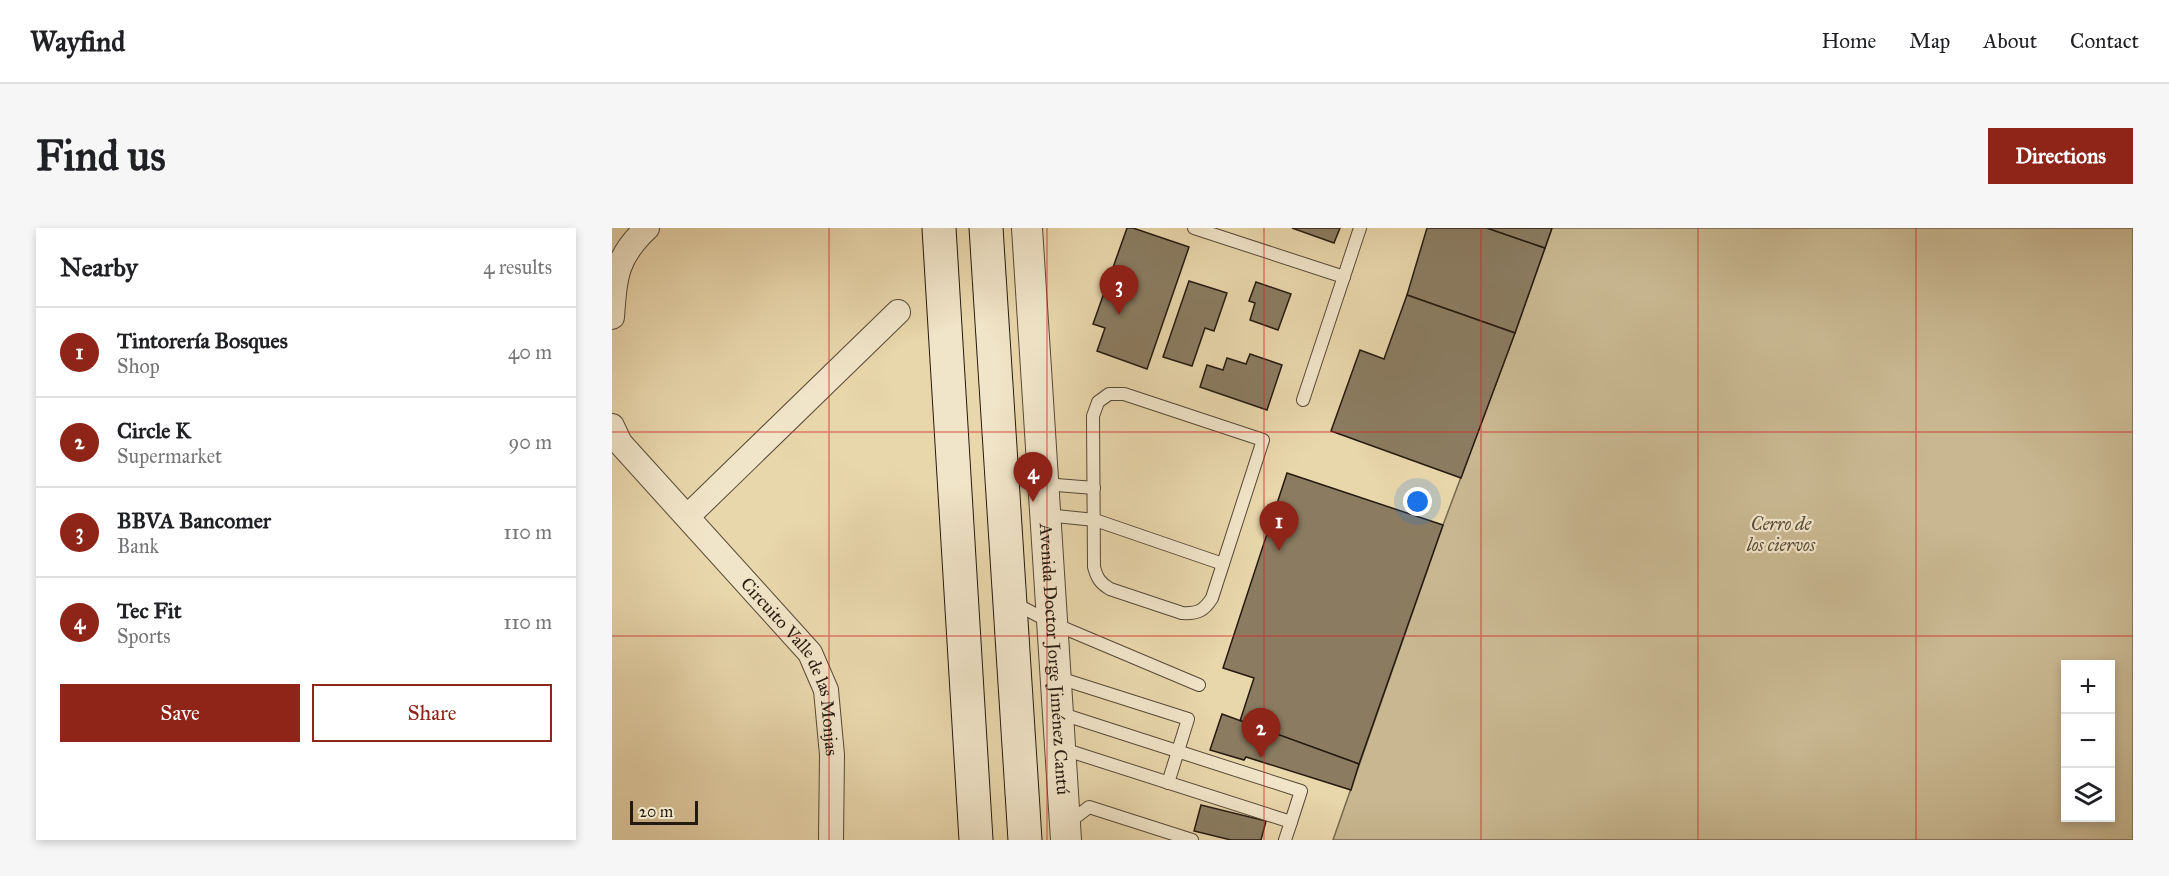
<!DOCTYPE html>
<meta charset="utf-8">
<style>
:root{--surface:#fff;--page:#f6f6f6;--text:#202124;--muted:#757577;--line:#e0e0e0;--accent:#8f2418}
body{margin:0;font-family:"IM FELL Great Primer",serif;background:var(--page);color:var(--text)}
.controls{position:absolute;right:18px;bottom:18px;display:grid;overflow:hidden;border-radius:0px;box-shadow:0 3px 9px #0003}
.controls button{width:54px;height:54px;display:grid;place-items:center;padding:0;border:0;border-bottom:2px solid var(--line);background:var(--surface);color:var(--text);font:30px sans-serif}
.scale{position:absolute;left:18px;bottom:15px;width:68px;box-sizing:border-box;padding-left:6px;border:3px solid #251a10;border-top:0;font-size:16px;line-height:21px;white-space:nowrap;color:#251a10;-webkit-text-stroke:4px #f1e5c9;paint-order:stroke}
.you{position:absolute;left:806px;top:274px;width:21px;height:21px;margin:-15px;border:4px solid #fff;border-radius:50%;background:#1a73e8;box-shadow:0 0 0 9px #1a73e833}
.badge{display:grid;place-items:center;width:39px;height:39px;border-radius:50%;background:var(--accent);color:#fff;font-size:20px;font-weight:700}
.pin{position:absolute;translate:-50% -50px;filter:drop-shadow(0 2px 3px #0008)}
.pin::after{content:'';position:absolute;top:32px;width:21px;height:18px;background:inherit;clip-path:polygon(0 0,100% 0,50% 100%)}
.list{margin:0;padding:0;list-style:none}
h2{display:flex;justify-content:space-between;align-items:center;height:78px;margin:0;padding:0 24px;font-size:26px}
h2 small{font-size:20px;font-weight:400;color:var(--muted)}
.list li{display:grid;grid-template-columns:39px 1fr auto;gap:18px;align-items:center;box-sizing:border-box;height:90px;padding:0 24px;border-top:2px solid var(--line)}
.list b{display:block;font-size:22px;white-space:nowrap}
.list p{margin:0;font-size:20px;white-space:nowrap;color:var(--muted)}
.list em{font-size:20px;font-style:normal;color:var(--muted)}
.actions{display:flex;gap:12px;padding:18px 24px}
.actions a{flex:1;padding:14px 0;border:2px solid var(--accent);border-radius:0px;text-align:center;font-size:21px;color:var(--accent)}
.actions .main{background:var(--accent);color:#fff}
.icon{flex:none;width:33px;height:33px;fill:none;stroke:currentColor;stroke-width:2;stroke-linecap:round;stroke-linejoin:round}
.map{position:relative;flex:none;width:1521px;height:612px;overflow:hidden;border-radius:0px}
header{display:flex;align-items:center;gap:36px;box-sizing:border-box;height:84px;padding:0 30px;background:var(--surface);border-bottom:2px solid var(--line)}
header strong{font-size:28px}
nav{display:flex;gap:33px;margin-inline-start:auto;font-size:21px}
.intro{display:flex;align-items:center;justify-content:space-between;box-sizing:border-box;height:144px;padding:0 36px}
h1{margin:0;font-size:42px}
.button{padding:15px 27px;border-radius:0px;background:var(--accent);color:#fff;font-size:21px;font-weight:700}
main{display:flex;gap:36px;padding:0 36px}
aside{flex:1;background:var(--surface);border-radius:0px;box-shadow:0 3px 9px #0003}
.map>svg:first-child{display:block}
.green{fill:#c8b791;stroke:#766850;stroke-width:1.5;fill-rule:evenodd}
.building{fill:#8b7c61;stroke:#251a10;stroke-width:1.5}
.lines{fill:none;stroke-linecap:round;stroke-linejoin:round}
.service-casing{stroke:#564937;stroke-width:14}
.minor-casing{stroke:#564937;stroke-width:26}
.tertiary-casing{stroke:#564937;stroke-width:32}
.secondary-casing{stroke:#251a10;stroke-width:35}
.service{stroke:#f1e5c9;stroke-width:12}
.minor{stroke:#f1e5c9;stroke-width:24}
.tertiary{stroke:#f1e5c9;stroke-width:30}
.secondary{stroke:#f1e5c9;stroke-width:33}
.grid{fill:none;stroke:#d62828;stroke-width:1.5;stroke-opacity:0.55}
.labels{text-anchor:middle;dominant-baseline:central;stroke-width:4.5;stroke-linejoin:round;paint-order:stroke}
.park-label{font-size:18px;font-style:italic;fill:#564937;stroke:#f1e5c9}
.street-label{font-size:18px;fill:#251a10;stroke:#f1e5c9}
</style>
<header>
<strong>Wayfind</strong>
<nav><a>Home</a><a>Map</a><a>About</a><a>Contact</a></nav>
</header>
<div class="intro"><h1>Find us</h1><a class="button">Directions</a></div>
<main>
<aside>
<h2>Nearby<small>4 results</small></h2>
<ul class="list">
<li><span class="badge">1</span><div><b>Tintorería Bosques</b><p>Shop</p></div><em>40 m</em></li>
<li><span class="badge">2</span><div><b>Circle K</b><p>Supermarket</p></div><em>90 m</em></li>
<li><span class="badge">3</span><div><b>BBVA Bancomer</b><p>Bank</p></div><em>110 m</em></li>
<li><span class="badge">4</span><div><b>Tec Fit</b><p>Sports</p></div><em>110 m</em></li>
</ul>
<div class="actions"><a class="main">Save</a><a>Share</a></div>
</aside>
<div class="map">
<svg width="1521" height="612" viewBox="0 0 1521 612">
<rect width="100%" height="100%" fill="#e9d7ac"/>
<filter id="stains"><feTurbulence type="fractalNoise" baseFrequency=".00333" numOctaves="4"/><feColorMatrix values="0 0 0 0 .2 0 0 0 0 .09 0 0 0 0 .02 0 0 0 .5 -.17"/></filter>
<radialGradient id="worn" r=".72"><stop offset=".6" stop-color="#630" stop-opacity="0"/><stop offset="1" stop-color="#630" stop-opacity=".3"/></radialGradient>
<path class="green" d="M940,0H1521V612H721L831,297L903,105ZM1454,436H1498V590H1454Z"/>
<g class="building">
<polygon points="515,0 521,0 577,19 535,141 485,123 493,100 481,96"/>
<polygon points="680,0 728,0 722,15"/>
<polygon points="815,0 875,0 933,20 903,105 795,67"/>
<polygon points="875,0 940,0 933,20"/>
<polygon points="577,53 615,65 602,103 593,100 580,138 551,129"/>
<polygon points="644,54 679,66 666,102 638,92 643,75 637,73"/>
<polygon points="795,67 903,105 849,250 719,203 748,122 772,131"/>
<polygon points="638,126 670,137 655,182 588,159 595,137 611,142 615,130 634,136"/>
<polygon points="675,245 831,297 747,536 628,493 642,450 611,440"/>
<polygon points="610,486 747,536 739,562 634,529 632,532 598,522"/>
<polygon points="589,577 654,593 649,612 619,612 582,603"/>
</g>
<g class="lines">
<g class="service-casing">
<g id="service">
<polyline points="582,0 732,49"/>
<path d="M497,166H512L651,212L600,370C592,383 585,386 570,385L498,361C488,355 485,350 482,339L481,188L486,174Z"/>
<polyline points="691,172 748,0"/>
<polyline points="432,256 482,260"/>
<polyline points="434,287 483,292 611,336"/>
<polyline points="402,375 440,395 587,457"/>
<polyline points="444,449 576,491 556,555"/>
<polyline points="447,485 689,563 679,594"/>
<polyline points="448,520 679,594 673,612"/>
<polyline points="455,596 477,579 580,612"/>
</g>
</g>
<g class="minor-casing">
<g id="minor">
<path d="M0,89C3,48 4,29 35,0"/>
<path id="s1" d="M0,198L8,215L198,425L214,462L220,527L219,612"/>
<polyline points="76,288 286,84"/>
</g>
</g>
<g class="tertiary-casing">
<g id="tertiary">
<path id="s2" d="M415,0L454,612"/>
</g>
</g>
<g class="secondary-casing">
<g id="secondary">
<polyline points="327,0 364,612"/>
<polyline points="374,0 413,612"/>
</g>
</g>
<use href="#service" class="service"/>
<use href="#minor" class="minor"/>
<use href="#tertiary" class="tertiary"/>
<use href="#secondary" class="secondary"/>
</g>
<path class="grid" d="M217,0V612M435,0V612M652,0V612M869,0V612M1086,0V612M1304,0V612M0,204H1521M0,408H1521"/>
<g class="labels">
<g class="park-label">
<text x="1169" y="296">Cerro de<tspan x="1169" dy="21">los ciervos</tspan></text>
</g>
<g class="street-label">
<text stroke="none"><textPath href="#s2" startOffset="432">Avenida Doctor Jorge Jiménez Cantú</textPath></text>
<text stroke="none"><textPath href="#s1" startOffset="306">Circuito Valle de las Monjas</textPath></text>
</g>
</g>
<rect width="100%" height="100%" filter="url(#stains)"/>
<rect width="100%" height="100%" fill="url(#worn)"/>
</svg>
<div class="controls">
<button>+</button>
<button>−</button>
<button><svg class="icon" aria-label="layers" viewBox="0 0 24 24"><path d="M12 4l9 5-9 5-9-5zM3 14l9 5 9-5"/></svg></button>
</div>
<div class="scale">20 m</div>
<div class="you"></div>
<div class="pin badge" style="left:667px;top:323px">1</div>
<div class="pin badge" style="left:649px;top:530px">2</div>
<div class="pin badge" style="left:507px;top:87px">3</div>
<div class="pin badge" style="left:421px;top:274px">4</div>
</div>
</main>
